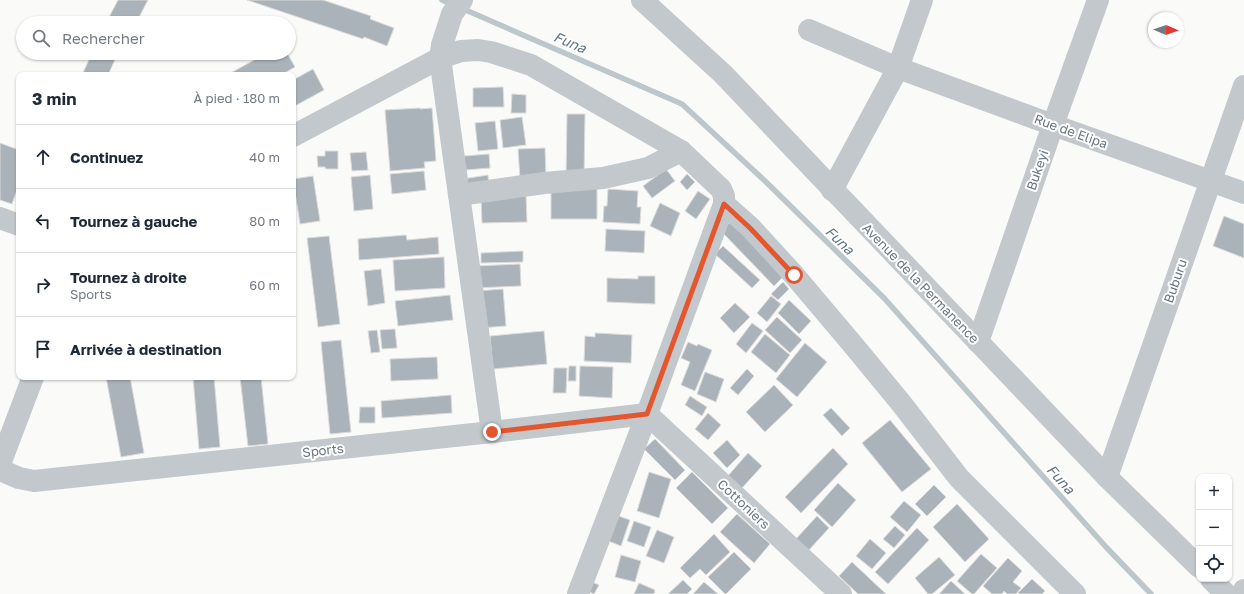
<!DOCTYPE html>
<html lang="fr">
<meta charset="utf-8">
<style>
:root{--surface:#fff;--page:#f6f6f7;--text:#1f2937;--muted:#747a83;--line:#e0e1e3}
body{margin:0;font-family:"Golos Text",sans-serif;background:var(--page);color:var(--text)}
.controls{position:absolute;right:12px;bottom:12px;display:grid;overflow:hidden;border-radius:8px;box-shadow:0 1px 3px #0004}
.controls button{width:36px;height:36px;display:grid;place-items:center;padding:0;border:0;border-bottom:1px solid var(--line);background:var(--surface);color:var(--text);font:20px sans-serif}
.compass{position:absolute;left:1148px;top:12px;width:36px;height:36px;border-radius:50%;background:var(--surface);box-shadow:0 1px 3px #0004;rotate:92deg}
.stop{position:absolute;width:12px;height:12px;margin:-9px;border:3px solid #e4572e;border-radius:50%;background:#fff}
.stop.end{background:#e4572e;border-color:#fff;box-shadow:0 1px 4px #0008}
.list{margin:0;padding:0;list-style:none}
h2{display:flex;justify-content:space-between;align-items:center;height:52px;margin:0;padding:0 16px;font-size:17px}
h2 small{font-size:13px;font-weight:400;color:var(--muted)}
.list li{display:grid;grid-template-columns:26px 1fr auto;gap:12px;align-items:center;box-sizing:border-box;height:64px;padding:0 16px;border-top:1px solid var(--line)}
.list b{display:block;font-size:15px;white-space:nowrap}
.list p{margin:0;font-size:13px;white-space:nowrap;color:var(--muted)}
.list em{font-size:13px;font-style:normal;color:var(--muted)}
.icon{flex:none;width:22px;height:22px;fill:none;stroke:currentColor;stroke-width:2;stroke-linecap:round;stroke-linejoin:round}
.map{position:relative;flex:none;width:1244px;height:594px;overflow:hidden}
.search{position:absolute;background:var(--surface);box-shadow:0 1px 3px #0004;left:16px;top:16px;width:280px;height:44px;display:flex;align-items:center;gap:10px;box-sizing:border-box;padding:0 14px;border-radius:22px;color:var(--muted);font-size:15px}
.panel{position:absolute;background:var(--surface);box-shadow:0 1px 3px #0004;left:16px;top:72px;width:280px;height:308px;border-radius:8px}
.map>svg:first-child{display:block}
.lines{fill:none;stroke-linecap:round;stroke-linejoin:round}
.stream{stroke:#bbc7cb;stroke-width:5.5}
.building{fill:#aab3b9;stroke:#dcdcda}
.minor{stroke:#c3c8cc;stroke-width:22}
.route{stroke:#e4572e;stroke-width:5}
.labels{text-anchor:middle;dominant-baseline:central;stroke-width:4;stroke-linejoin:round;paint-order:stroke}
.street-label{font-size:13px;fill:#657683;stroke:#fff}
.water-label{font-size:14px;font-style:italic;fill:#60757c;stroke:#fff}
</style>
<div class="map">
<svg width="1244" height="594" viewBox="0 0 1244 594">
<rect width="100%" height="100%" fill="#fafaf8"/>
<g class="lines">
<g class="stream">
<polyline points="442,0 453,5"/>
<polyline points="461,8 682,104 765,181 884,298 1106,547 1151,594"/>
</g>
</g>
<g class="building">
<polygon points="118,0 148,0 136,23 106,23"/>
<polygon points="247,0 323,0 371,16 370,19 394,28 387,46 364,37 363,39"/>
<polygon points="92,53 118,53 108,75 82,75"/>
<polygon points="267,53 270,53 270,54 273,53 287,53 295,67 281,75 227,75"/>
<polygon points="313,69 324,90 293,107 293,80"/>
<polygon points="503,87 504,107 473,107 473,88"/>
<polygon points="512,94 526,95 526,113 511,113"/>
<polygon points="420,108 420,109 432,108 436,161 424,162 425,168 390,171 385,110"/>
<polygon points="567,114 585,114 584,177 566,177"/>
<polygon points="522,117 526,145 503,148 500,120"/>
<polygon points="495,121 498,149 478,151 475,123"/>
<polygon points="0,143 19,150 19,184 12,204 0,200"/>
<polygon points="545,148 546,178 520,179 518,149"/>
<polygon points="325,151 338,151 338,169 326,169 325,167 318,167 317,156 325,156"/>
<polygon points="366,152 368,170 352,171 350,153"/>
<polygon points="489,154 490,168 465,170 464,156"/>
<polygon points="666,169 675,181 652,198 643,186"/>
<polygon points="424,171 426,190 392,194 390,174"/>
<polygon points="687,174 695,182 687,190 680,182"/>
<polygon points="370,175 373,209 354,211 351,177"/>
<polygon points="488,175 489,187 465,190 463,179"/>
<polygon points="313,176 320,221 300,224 293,179"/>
<polygon points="551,186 597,187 597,219 551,219"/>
<polygon points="608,189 638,191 637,207 641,207 640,224 603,222 604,206 607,206"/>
<polygon points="698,191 710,199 696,219 685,211"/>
<polygon points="526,195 527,222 482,223 481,196"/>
<polygon points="660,203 680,213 671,236 650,226"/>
<polygon points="1224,216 1244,224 1244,258 1213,246"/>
<polygon points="733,219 786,274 774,286 721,231"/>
<polygon points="606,229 645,231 644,253 605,251"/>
<polygon points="406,235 407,240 438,237 439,254 359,260 358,239"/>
<polygon points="329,236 340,324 318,327 307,238"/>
<polygon points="723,246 760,280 752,288 715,254"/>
<polygon points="523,251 523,262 481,263 481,253"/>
<polygon points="444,257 445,288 395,291 393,260"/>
<polygon points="520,264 521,286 475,288 475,266"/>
<polygon points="381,269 385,303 368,306 364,271"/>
<polygon points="638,276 655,276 655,304 607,302 607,278 638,279"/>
<polygon points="783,282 789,289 778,300 771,294"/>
<polygon points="503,289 506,326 480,328 477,291"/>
<polygon points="450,295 453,320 398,326 395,301"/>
<polygon points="771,296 781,304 767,322 757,313"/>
<polygon points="789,300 811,321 799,334 778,313"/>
<polygon points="735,303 750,317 734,333 720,318"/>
<polygon points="777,317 802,340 790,353 765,330"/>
<polygon points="752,323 763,331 746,353 736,344"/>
<polygon points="395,329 397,348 382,349 380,330"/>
<polygon points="377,330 380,352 371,353 368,331"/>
<polygon points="544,331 547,364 493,369 490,336"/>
<polygon points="595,333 632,335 631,363 584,361 585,336 595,337"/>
<polygon points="765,334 790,355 776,373 751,352"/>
<polygon points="341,340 351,432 330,434 321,342"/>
<polygon points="688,342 697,346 698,344 712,350 695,391 681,385 690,362 681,358"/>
<polygon points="805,343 827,362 797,397 776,379"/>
<polygon points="437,357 438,379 391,381 390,359"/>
<polygon points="569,366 576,366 576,381 568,381"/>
<polygon points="580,366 613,367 612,398 579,396"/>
<polygon points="554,368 567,368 566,393 553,393"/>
<polygon points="747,369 754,376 738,395 730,388"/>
<polygon points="705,372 724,379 716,402 697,394"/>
<polygon points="106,377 130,377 144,453 121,457"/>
<polygon points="193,377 214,377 220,447 199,449"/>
<polygon points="240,377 261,377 268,444 248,446"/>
<polygon points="774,385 793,405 765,432 746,412"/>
<polygon points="451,395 452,413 382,418 381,401"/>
<polygon points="690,396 707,407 702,416 685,405"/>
<polygon points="360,407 375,407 375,423 359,423"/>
<polygon points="831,408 850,428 842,436 823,415"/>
<polygon points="708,413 721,425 708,440 695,429"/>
<polygon points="890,420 931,469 902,492 862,443"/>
<polygon points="655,439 685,470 675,480 644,449"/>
<polygon points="727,440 740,455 727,468 713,453"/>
<polygon points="833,448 848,464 801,513 785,497"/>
<polygon points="748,453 762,466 741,489 727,477"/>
<polygon points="649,472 671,479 659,518 637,511"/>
<polygon points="692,472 728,508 712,524 676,488"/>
<polygon points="838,483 856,500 832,527 814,510"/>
<polygon points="934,485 946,497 927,516 915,504"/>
<polygon points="904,501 921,515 907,532 890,517"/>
<polygon points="957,504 989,539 965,562 933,527"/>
<polygon points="610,513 630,520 621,546 601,538"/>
<polygon points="737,514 770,544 754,563 720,532"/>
<polygon points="817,516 829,528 808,551 795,540"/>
<polygon points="634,521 651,527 644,547 627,541"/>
<polygon points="895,526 905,535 894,548 883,539"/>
<polygon points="917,528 929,540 888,584 875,572"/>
<polygon points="657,530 674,537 664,563 646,556"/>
<polygon points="714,534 730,552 706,575 700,569 690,578 680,568"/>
<polygon points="870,539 886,553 872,569 856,556"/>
<polygon points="734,552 751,569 726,594 725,594 708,577"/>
<polygon points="981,554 997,568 974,594 972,594 957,581"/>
<polygon points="621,555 641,561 635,582 615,577"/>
<polygon points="939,557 955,575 932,594 928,594 915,578"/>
<polygon points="1008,558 1022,571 1013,582 1021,588 1016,594 1007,594 1004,591 1002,594 992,594 983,586"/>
<polygon points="852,562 886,594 858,594 839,576"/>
<polygon points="585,579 599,585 594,594 581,588"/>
<polygon points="1032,579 1045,591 1042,594 1019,594 1018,593"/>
<polygon points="683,580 692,589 687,594 668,594"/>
<polygon points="951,581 965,594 939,594"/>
<polygon points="704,582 718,594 693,594"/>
<polygon points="639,583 655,590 654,594 634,594"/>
</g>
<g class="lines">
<g class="minor">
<polyline points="462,0 452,14 442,45 440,58 492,432"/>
<polyline points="642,0 723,74 1107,477 1199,567"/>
<polyline points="809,30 898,68 1053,125 1244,193"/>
<polyline points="293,136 440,58 461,51 478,50 491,52 531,65 681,151 721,189 724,196 724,204 647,414 578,594"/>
<polyline points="832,190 898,68 922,0"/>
<polyline points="459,195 544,183 603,178 648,168 681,151"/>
<polyline points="724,204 750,227 794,275 854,346 901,403 959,478 1075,594"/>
<polyline points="0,218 19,225"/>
<polyline points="978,342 1053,125 1098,0"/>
<polyline points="0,464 33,377"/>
<polyline points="0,470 19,478 34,481 492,432 647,414 841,594"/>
<polyline points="1107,477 1244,86"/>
<polyline points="1211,579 1226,594"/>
<polyline points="1242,594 1244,590"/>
</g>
</g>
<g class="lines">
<polyline class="route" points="492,432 647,414 724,204 750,228 794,275"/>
</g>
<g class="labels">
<g class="street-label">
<text transform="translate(1071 131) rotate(20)">Rue de Elipa</text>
<text transform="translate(1037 170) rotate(-71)">Bukeyi</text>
<text transform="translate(1175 281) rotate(-71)">Buburu</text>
<text transform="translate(921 283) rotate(46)">Avenue de la Permanence</text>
<text transform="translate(323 450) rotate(-6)">Sports</text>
<text transform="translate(744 504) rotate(43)">Cottoniers</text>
</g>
<g class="water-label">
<text transform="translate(570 42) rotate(23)">Funa</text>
<text transform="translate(840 240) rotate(44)">Funa</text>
<text transform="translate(1061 479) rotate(48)">Funa</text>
</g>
</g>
</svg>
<div class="controls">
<button>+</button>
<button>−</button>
<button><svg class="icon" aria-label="locate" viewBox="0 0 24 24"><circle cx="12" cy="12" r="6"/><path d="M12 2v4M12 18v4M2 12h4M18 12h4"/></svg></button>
</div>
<svg class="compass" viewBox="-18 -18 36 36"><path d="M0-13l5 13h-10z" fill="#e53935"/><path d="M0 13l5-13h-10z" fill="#747a83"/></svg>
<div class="stop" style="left:794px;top:275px"></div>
<div class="stop end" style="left:492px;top:432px"></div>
<div class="search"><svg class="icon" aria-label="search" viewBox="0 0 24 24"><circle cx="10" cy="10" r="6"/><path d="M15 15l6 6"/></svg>Rechercher</div>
<section class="panel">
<h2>3 min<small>À pied · 180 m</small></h2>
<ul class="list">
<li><svg class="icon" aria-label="ahead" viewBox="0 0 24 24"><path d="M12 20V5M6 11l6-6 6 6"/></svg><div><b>Continuez</b></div><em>40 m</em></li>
<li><svg class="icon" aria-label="left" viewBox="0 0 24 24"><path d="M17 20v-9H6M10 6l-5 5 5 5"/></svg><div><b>Tournez à gauche</b></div><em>80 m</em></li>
<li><svg class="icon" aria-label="right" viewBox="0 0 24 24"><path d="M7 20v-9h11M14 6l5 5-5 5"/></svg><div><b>Tournez à droite</b><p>Sports</p></div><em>60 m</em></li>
<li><svg class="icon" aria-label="arrive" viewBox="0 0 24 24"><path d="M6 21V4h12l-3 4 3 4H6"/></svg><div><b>Arrivée à destination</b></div></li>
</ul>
</section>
</div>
